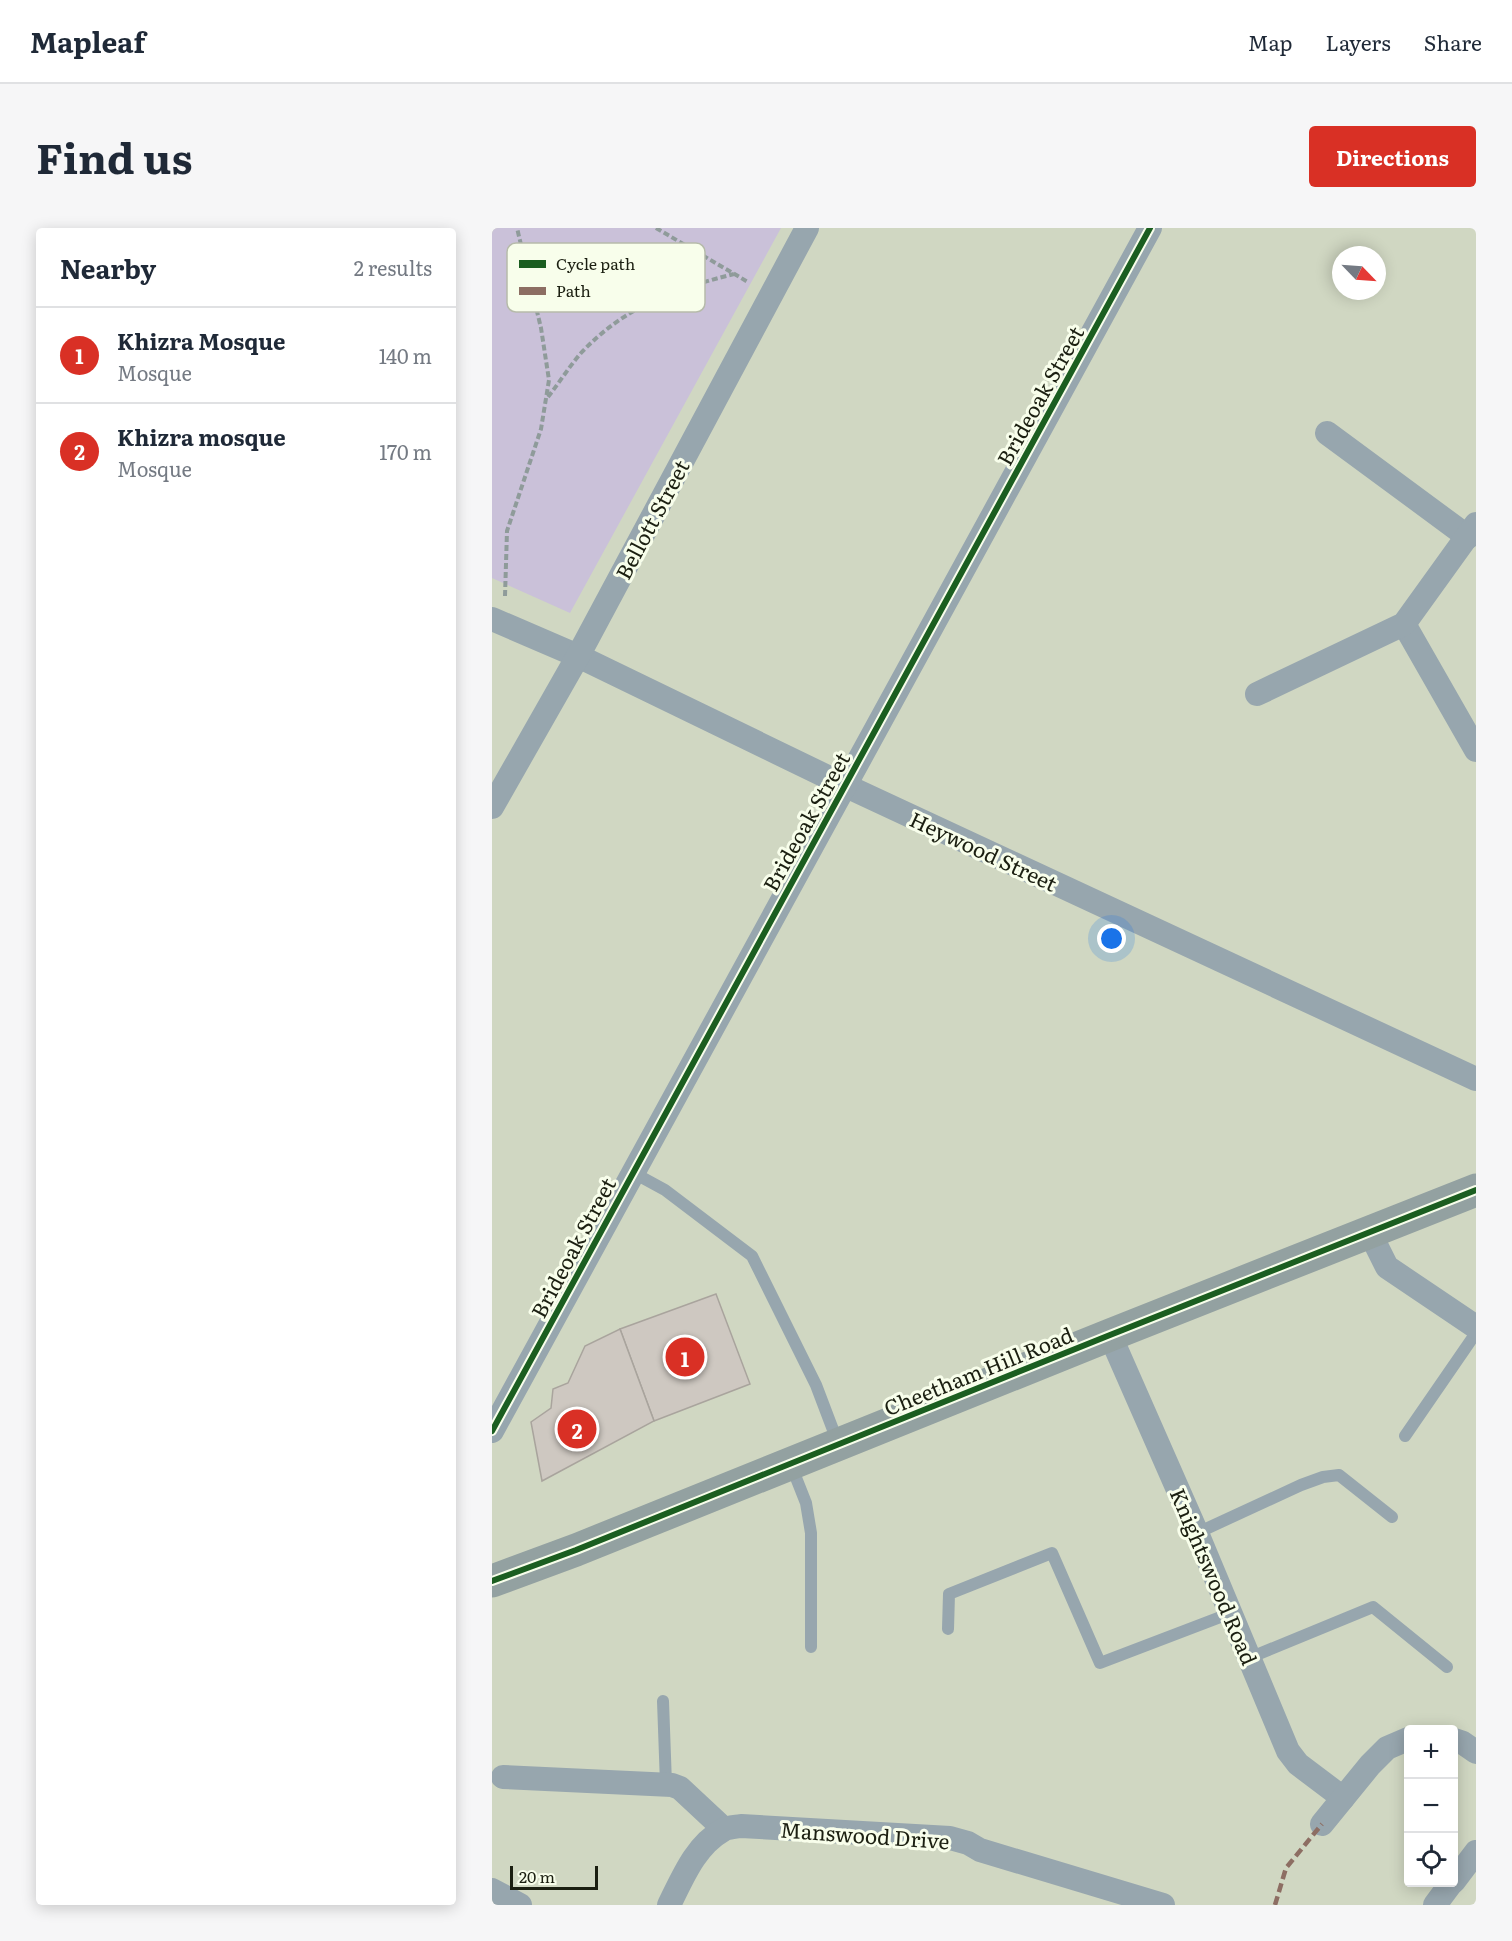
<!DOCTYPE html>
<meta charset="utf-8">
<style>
:root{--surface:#fff;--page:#f6f6f7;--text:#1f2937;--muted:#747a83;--line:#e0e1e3;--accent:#d93025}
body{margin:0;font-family:Literata,serif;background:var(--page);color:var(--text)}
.controls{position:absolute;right:18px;bottom:18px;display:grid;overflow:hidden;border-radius:6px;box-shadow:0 3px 15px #0003}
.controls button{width:54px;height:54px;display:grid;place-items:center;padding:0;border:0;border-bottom:2px solid var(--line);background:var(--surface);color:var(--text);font:30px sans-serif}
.compass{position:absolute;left:840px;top:18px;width:54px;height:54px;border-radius:50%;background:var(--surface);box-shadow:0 3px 15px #0003;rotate:115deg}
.scale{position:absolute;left:18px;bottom:15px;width:88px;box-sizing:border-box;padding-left:6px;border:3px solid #1b1f11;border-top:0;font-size:16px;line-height:21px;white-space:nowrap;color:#1b1f11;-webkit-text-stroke:4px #f8feeb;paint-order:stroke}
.you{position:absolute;left:620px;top:711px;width:21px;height:21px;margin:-15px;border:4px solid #fff;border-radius:50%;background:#1a73e8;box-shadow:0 0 0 9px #1a73e833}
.badge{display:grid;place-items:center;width:39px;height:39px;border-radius:50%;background:var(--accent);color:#fff;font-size:20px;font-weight:700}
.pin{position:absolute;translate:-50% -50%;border:3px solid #fff;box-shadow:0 2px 6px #0006}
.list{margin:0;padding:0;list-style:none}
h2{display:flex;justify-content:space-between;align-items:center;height:78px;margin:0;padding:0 24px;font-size:26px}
h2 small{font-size:20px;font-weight:400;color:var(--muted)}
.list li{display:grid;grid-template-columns:39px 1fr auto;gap:18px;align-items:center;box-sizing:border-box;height:96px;padding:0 24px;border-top:2px solid var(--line)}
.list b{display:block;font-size:22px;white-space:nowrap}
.list p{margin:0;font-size:20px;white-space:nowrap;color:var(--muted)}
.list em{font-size:20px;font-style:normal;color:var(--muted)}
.icon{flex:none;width:33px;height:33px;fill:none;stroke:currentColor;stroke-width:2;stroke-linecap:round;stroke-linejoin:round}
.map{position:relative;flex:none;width:984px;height:1677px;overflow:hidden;border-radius:6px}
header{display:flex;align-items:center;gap:36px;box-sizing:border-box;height:84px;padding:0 30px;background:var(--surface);border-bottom:2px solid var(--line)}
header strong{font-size:28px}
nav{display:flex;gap:33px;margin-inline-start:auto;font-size:21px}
.intro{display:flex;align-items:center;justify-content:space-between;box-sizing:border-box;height:144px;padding:0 36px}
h1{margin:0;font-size:42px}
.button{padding:15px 27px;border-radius:6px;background:var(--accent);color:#fff;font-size:21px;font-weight:700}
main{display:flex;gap:36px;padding:0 36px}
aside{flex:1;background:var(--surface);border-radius:6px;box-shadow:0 3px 15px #0003}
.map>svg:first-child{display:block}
.green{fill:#cac1d9}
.building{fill:#cec8c1;stroke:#a9a49d;stroke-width:1.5}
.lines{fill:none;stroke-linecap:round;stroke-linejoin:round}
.path{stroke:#8f9b9a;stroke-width:4;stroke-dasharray:6 3;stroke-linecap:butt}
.lane{stroke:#97a6ae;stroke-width:12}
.street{stroke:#97a6ae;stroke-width:24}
.highway{stroke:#93a1a1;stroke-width:33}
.quiet{stroke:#8d6e63;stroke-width:4.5;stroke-dasharray:9 4.5;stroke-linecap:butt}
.cycleway-casing{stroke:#f8feeb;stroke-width:10}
.cycleway{stroke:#1b5e20;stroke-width:6}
.labels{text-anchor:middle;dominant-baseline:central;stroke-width:6;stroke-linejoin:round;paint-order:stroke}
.street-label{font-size:21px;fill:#1b1f11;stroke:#f8feeb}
.key{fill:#f8feeb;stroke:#b6bbaa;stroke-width:1.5}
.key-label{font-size:16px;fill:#1b1f11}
</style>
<header>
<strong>Mapleaf</strong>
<nav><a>Map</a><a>Layers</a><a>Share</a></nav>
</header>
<div class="intro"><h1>Find us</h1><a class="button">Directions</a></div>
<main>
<aside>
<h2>Nearby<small>2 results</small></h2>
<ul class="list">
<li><span class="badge">1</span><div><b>Khizra Mosque</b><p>Mosque</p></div><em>140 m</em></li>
<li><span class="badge">2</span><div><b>Khizra mosque</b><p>Mosque</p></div><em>170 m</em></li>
</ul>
</aside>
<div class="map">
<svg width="984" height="1677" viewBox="0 0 984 1677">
<rect width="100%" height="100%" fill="#d0d7c2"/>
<polygon class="green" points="0,0 289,0 78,385 0,350"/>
<g class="building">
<polygon points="224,1066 258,1156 162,1193 128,1101"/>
<polygon points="128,1101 162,1193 50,1253 39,1194 59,1180 61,1161 76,1155 93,1118"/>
</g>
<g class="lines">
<g class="path">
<polyline points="164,0 256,54"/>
<path d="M56,169C67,155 77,139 89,125C132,79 182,61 242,46"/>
<polyline points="13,368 15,303 49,201 57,152 49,100 25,0"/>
</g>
<g class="lane">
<polyline points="140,944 173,962 260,1028 324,1157 346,1215"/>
<polyline points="913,1208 984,1105"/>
<polyline points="299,1237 314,1275 319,1305 319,1419"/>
<polyline points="705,1305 809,1257 831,1249 847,1247 900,1289"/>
<polyline points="456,1401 457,1366 560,1325 608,1435 739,1385"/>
<polyline points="757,1430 881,1379 955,1439"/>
<polyline points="171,1473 174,1556"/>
</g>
<g class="street">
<polyline points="835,205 976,309"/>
<polyline points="0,391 86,428 352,557 984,851"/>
<polyline points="912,396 984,522"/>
<polyline points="765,466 912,396 984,296"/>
<polyline points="0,579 86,428 315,0"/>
<polyline points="878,1005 895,1039 984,1099"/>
<polyline points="618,1107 705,1305 796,1523 806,1536 851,1570"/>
<polyline points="0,1203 658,0"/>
<polyline points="962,1512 971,1515 984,1524"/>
<polyline points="11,1549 180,1557 188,1560 232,1601"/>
<polyline points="830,1596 878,1537 895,1520 916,1511"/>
<polyline points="962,1653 984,1624"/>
<polyline points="0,1662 28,1677"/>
<path d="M177,1677C191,1649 203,1618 231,1602C236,1599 243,1599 249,1598L458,1610L476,1615L488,1622L671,1677"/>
<polyline points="943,1677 960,1654"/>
</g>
<polyline class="highway" points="0,1353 84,1322 618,1107 984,962"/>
<polyline class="quiet" points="783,1677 794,1640 830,1596"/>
<g class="cycleway-casing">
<g id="cycleway">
<polyline points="0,1203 658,0"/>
<polyline points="0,1353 84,1322 618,1107 984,962"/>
</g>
</g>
<use href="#cycleway" class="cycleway"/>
</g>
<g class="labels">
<g class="street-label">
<text transform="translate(547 167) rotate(-61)">Brideoak Street</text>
<text transform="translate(159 291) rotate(-62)">Bellott Street</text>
<text transform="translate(313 593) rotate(-61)">Brideoak Street</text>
<text transform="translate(492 622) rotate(25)">Heywood Street</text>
<text transform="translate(80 1019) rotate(-62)">Brideoak Street</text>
<text transform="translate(486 1142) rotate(-22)">Cheetham Hill Road</text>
<text transform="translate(723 1348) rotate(67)">Knightswood Road</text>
<text transform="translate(373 1606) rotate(4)">Manswood Drive</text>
</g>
</g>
<rect x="15" y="15" width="198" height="69" rx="9" class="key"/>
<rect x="27" y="32" width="27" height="8" fill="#1b5e20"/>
<rect x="27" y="59" width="27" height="8" fill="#8d6e63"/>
<g class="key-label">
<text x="64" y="42">Cycle path</text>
<text x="64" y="69">Path</text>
</g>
</svg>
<div class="controls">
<button>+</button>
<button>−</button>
<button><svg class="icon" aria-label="locate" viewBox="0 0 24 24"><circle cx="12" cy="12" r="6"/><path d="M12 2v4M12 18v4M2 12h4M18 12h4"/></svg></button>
</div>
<svg class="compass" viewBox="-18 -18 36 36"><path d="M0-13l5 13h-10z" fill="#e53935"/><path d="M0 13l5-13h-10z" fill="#747a83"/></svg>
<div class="scale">20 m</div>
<div class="you"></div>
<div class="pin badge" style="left:193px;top:1129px">1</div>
<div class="pin badge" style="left:85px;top:1201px">2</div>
</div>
</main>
